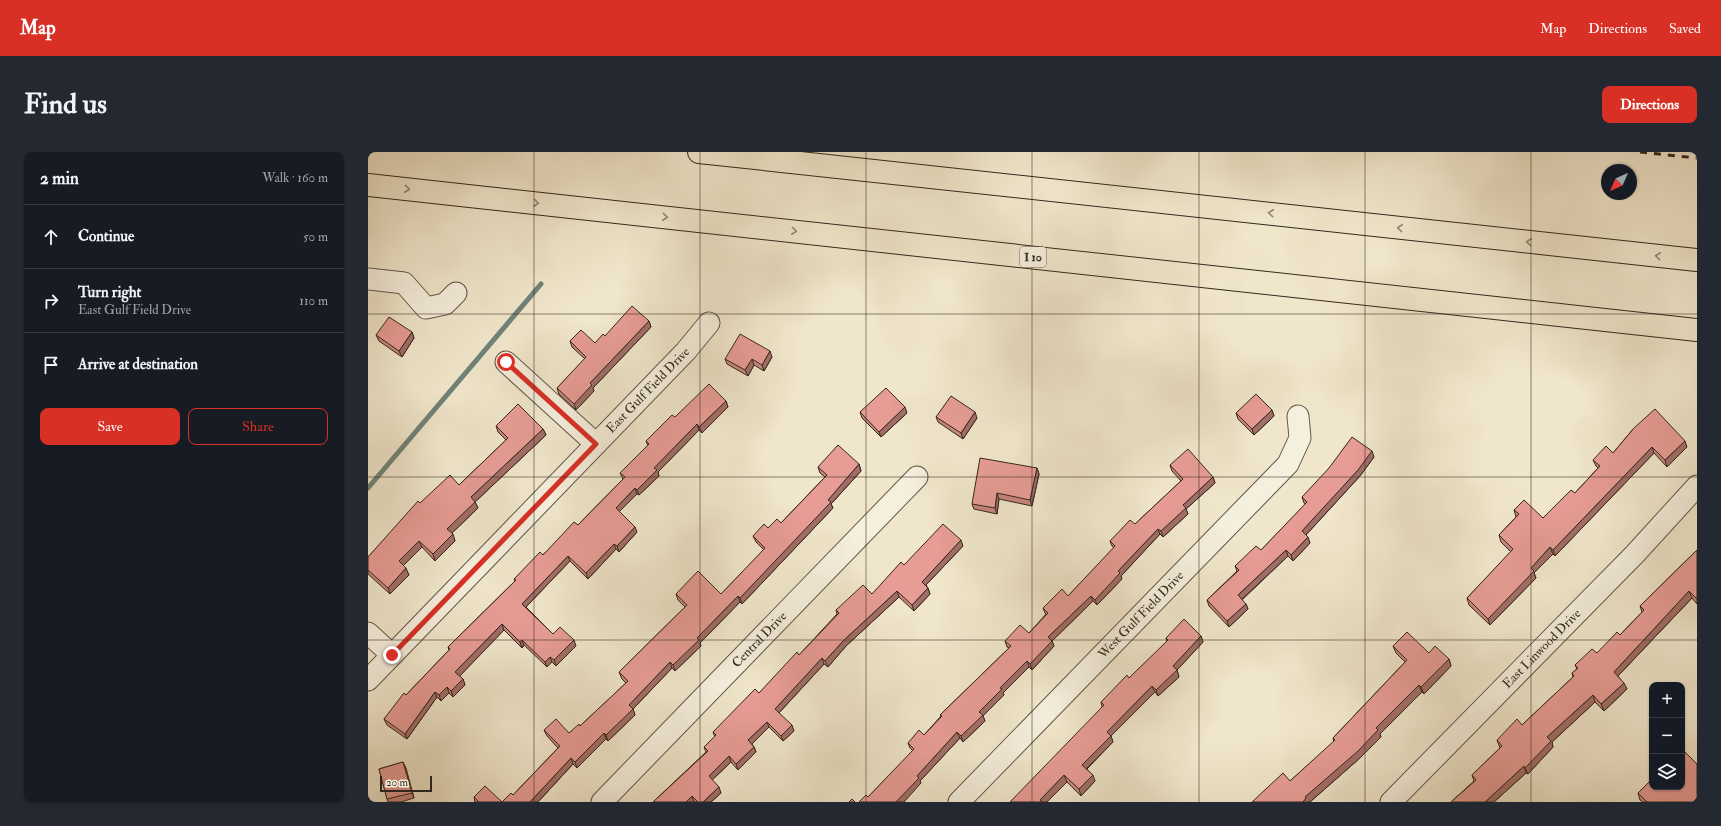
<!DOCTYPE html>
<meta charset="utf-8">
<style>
:root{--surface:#171b24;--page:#242831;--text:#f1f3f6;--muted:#9ea1a6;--line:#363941;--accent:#d93025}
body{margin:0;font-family:"IM FELL Double Pica",serif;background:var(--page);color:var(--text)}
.controls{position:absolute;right:12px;bottom:12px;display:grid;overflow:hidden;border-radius:8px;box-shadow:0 1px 3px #0004}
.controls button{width:36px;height:36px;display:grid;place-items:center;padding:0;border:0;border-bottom:1px solid var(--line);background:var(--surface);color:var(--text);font:20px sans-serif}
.compass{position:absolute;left:1233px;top:12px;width:36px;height:36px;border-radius:50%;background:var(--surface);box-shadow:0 1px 3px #0004;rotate:225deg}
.scale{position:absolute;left:12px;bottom:10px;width:52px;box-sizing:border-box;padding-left:4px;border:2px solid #33281e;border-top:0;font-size:11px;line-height:14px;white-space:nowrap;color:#33281e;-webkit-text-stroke:3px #f5efdd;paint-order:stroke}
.stop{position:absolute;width:12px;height:12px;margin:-9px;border:3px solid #d93025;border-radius:50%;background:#fff}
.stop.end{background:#d93025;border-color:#fff;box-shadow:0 1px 4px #0008}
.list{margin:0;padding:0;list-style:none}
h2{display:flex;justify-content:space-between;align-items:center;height:52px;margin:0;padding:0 16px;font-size:17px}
h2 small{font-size:13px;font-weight:400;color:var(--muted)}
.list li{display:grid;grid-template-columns:26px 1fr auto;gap:12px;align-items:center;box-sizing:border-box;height:64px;padding:0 16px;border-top:1px solid var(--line)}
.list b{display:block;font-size:15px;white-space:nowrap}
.list p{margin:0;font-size:13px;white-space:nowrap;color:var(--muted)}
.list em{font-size:13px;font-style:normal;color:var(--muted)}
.actions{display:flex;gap:8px;padding:12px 16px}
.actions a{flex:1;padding:9px 0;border:1px solid var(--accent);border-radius:8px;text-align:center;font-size:14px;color:var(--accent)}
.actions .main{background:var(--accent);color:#fff}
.icon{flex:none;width:22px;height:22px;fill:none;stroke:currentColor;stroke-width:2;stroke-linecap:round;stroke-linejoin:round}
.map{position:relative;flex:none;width:1329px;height:650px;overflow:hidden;border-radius:8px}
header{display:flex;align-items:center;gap:24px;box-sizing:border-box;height:56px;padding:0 20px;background:var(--accent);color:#fff}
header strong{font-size:19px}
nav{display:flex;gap:22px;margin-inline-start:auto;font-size:14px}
.intro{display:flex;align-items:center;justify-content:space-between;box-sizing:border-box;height:96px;padding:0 24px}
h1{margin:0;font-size:28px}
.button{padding:10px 18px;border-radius:8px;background:var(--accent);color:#fff;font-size:14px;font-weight:700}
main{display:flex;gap:24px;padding:0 24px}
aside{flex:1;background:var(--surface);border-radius:8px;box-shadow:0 1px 3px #0004}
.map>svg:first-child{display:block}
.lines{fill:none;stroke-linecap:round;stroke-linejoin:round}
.stream{stroke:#718378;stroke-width:5}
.minor-casing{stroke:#625849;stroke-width:23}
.highway-casing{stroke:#33281e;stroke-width:24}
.minor{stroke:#f5efdd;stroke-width:21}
.highway{stroke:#f0e6cb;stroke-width:22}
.rail{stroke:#33281e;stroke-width:3;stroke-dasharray:7 7;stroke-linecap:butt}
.wall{fill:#c78680;stroke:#33281e}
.shaded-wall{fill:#a26d68;stroke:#33281e}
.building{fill:#e79c95;stroke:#33281e}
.oneway{stroke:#928774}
.route{stroke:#d93025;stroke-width:5}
.grid{fill:none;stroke:#33281e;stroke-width:1;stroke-opacity:0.55}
.labels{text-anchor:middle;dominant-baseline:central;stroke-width:3.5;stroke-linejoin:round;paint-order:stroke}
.shield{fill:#f5efdd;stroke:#6d6457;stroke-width:1}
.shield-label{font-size:12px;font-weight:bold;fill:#33281e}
.street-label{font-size:13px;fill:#33281e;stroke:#f5efdd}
</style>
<header>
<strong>Map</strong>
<nav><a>Map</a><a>Directions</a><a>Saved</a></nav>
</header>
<div class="intro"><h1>Find us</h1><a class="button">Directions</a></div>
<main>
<aside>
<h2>2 min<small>Walk · 160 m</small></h2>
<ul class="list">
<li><svg class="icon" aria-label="ahead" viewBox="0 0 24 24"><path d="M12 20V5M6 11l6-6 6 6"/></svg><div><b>Continue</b></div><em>50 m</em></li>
<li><svg class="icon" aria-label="right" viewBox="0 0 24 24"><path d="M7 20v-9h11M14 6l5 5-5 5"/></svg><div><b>Turn right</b><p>East Gulf Field Drive</p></div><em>110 m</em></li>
<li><svg class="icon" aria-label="arrive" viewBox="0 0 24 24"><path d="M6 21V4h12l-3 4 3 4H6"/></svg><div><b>Arrive at destination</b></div></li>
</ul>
<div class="actions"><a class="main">Save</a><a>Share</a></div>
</aside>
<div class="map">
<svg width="1329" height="650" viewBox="0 0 1329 650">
<rect width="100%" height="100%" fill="#f0e6cb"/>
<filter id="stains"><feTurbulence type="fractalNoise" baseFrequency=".005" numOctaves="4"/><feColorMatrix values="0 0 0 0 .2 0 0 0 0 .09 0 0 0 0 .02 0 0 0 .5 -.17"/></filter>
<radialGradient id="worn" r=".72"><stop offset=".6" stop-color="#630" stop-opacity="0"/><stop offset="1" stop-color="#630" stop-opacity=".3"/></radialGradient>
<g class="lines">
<polyline class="stream" points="0,336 173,132"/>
<g class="minor-casing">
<g id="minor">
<polyline points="0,127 36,131 58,156 77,152 88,141"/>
<polyline points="138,210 228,292"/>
<polyline points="0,481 24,503"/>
<path id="s1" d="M0,528L318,199L341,171"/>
<path id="s2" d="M234,650L549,325"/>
<path id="s3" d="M591,650L920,312L932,286L930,264"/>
<path id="s4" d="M1023,650L1267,402L1329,334"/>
</g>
</g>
<g class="highway-casing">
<g id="highway">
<polyline points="331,0 1329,108"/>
<polyline points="0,33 1329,178"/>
</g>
</g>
<use href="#minor" class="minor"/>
<use href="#highway" class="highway"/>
<polyline class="rail" points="1272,0 1329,6"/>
</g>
<g class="wall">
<polygon points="281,169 283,175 225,236 226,239 208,258 191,242 189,236 217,207 204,195 202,189 227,191 237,184"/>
<polygon points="44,180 46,186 34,205 11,189 8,183"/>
<polygon points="404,205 396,219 386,213 380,224 359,212 357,207"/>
<polygon points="358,249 360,255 334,281 331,278 290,320 291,324 271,343 269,342 251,359 269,380 251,400 248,397 220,427 202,409 158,455 185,482 208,494 188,514 184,510 179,515 156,493 154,496 136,478 91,524 95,527 97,533 85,545 81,541 73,549 69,545 39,587 19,573 16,567 38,543 81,498 80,495 147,429 146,427 210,373 255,327 252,321 280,294 278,289 307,265"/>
<polygon points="904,258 906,264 886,283 870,267 868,261"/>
<polygon points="492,260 539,261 513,285 494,266"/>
<polygon points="568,265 609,266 595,287 570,270"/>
<polygon points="128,274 175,277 178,283 107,350 110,356 84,381 87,389 67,409 54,395 35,413 41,423 22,442 0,422 0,405 52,351 91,333 138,288 130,280"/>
<polygon points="1266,276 1319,295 1299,315 1286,301 1187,404 1185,402 1166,421 1168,426 1122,473 1101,453 1099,446 1143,400 1133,390 1131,383 1148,365 1146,358 1175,366 1207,341 1230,316 1228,314 1225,308 1245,301"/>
<polygon points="1006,305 992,324 938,383 942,391 925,409 920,404 874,448 878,452 880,457 861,475 841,454 839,448 869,419 867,414 893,398 938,352 936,351 934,345"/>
<polygon points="491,312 493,319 463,352 465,356 374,452 372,450 332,491 333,494 307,519 304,516 265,557 267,563 240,589 238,587 209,616 205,612 170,650 134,650 145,643 190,596 179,584 176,578 201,581 212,574 258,531 254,527 251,520 317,455 310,448 308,442 353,442 396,398 388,390 385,384 413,371 457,325 452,321 450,315"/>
<polygon points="802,313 845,325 847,331 818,357 820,362 795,385 792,382 753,424 754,427 729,453 725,449 684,489 686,494 664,518 661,515 635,541 636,543 615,564 617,569 595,590 592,586 552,629 553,631 500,645 545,599 542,596 540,591 556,583 573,564 572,563 641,496 639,495 637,489 661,481 678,462 677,461 675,456 700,444 746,396 744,394 742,389 767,372 813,329 804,319"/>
<polygon points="669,316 671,322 664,354 631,347 629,362 606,357 604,352"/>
<polygon points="595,394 558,433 560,436 562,442 546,459 531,445 478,494 460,515 456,512 411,561 426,579 415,589 401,575 384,592 386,595 388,600 370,618 363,610 344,628 353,641 343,650 285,650 338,600 336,595 347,585 345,580 391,541 431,503 469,462 468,458 504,442 536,413"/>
<polygon points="1329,398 1329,452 1324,446 1250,524 1259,537 1236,559 1227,550 1184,590 1185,595 1160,622 1158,621 1126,650 1083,650 1106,629 1104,623 1132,596 1129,588 1154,573 1205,525 1204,521 1209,517 1207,513 1229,501 1252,483 1274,460 1272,454"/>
<polygon points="833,484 835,490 809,518 811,525 790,544 787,540 743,584 745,590 719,617 727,629 713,644 699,630 679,650 734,555 733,550 761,526 799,490 798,486"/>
<polygon points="1025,494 1061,501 1081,507 1083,514 1056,542 1054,540 1012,582 1013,585 992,606 942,650 922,629 966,590 965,586 1037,510 1028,501"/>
<polygon points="35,610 46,646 33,650 20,650 11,617"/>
<polygon points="1270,641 1329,650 1275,650 1272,648"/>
<polygon points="106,645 134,650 107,650"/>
</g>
<g class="shaded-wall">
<polygon points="281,169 283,175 225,236 226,239 208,258 206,252 222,231"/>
<polygon points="44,180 46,186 34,205 31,199"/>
<polygon points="402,199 404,205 396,219 394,213"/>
<polygon points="384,207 386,213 380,224 377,218"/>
<polygon points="358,249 360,255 334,281 331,275"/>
<polygon points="537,255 539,261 513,285 511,280"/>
<polygon points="904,258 906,264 886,283 884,277"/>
<polygon points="607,260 609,266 595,287 593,281"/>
<polygon points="329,272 331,278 290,320 291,324 271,343 269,338 286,316"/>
<polygon points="175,277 178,283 107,350 110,356 82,383 79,377 103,345"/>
<polygon points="1317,289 1319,295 1299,315 1297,308"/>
<polygon points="1284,295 1286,301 1187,404 1185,398"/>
<polygon points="1004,299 1006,305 992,324 936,385 934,379"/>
<polygon points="491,312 493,319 463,352 465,356 374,452 372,446"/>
<polygon points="669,316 671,322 664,354 662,348"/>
<polygon points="845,325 847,331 818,357 820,362 795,385 793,379 815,353"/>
<polygon points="267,336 269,342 250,361 248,356"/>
<polygon points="629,341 631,347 629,362 627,356"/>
<polygon points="267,375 269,380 251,400 249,394"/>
<polygon points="790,377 792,382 753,424 754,427 729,453 727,448 750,419"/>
<polygon points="85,382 87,389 67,409 65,402"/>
<polygon points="940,385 942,391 925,409 923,403"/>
<polygon points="593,388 595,394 556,435 554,430"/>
<polygon points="51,389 54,395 33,416 31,409"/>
<polygon points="246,392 248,397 220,427 218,421"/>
<polygon points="1182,395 1185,402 1166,421 1168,426 1122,473 1120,467 1163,416"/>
<polygon points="918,398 920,404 872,449 870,443"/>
<polygon points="200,404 202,409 156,457 154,452"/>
<polygon points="38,416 41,423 22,442 20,436"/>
<polygon points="560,436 562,442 546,459 544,453"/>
<polygon points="529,439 531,445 478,494 460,515 457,509 476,488"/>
<polygon points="1321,439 1324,446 1248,526 1246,520"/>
<polygon points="370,444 372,450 332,491 333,494 307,519 305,513 329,486"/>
<polygon points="723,444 725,449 684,489 686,494 664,518 662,512 680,485"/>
<polygon points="878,452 880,457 861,475 859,469"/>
<polygon points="134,472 136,478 90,526 87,520"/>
<polygon points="833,484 835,490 809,518 811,525 790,544 788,538 805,514"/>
<polygon points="154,488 156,493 154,496 152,490"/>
<polygon points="206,488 208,494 188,514 186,508"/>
<polygon points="182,505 184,510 179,515 177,510"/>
<polygon points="454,506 456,512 409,563 407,557"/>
<polygon points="1081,507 1083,514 1056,542 1053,535"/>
<polygon points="659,509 661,515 635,541 636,543 615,564 617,569 595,590 593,584 611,560 632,536"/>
<polygon points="302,510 304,516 265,557 267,563 240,589 238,583 261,553"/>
<polygon points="95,527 97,533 85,545 83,539"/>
<polygon points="1256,531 1259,537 1236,559 1233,552"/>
<polygon points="1051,533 1054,540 1012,582 1013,585 992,606 942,650 935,650 937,645"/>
<polygon points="784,534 787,540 743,584 745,590 716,619 714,613 739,580"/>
<polygon points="79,535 81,541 73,549 71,543"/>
<polygon points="67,540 69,545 39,587 37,582"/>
<polygon points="1225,543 1227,550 1184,590 1185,595 1160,622 1157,616 1179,585"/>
<polygon points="399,570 401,575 382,594 380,588"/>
<polygon points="424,573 426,579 415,589 413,584"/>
<polygon points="589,580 592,586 552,629 553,631 536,650 528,650 549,624"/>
<polygon points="236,581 238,587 209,616 207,610"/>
<polygon points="386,595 388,600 370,618 368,612"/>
<polygon points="361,604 363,610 343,629 341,624"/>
<polygon points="203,606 205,612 170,650 162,650"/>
<polygon points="35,610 38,616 46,646 44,641"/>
<polygon points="1156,614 1158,621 1126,650 1117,650"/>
<polygon points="696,623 699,630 679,650 673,650 672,648"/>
<polygon points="725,623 727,629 713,644 711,637"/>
<polygon points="351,635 353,641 343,650 335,650"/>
<polygon points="324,644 326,650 318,650"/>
</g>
<g class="building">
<polygon points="264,154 281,169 222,231 224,233 206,252 189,236 218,205 202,189 213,178 227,191 235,182 237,184"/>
<polygon points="21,165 44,180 31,199 8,183"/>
<polygon points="372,182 402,199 394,213 384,207 377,218 357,207"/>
<polygon points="341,232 358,249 331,275 329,272 286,316 289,318 269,338 267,336 248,356 267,375 249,394 246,392 218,421 200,404 154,452 185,482 192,475 206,488 186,508 182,505 177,510 154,488 152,490 134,472 87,520 95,527 83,539 79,535 71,543 67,540 37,582 16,567 36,541 38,543 82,497 80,495 148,428 146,427 172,400 175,403 206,370 210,373 257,325 252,321 281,292 278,289 304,263 307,265"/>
<polygon points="518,236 537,255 511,280 492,260"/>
<polygon points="888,242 904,258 884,277 868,261"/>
<polygon points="583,244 607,260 593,281 568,265"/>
<polygon points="150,252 175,277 103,345 107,350 79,377 85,382 65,402 51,389 31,409 38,416 20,436 0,418 0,405 50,349 52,351 82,323 91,333 140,286 128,274"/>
<polygon points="1287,257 1317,289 1297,308 1284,295 1185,398 1182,395 1163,416 1166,419 1120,467 1099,446 1145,397 1131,383 1151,362 1146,358 1156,348 1175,366 1203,338 1207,341 1232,314 1225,308 1238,294 1245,301 1266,276"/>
<polygon points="984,285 1004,299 990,318 934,379 940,385 923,403 918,398 870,443 878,452 859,469 839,448 871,418 867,414 888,394 893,398 939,350 934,345 961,316"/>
<polygon points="470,293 491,312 460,348 463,350 372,446 370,444 329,486 331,488 305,513 302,510 261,553 265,557 238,583 236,581 207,610 203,606 162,650 134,650 143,641 145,643 192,594 176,578 188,567 201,581 211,572 212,574 260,529 251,520 319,453 308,442 330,419 353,442 397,396 385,384 396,372 400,376 409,367 413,371 459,323 450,315"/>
<polygon points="820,297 845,325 815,353 818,356 793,379 790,377 750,419 752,421 727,448 723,444 680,485 684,489 662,512 659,509 632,536 634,537 611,560 615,563 593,584 589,580 549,624 551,626 528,650 491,650 498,643 500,645 546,597 540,591 551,578 556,583 574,564 572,563 643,494 637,489 652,473 661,481 680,461 675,456 694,437 700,444 747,394 742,389 762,368 767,372 815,327 802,313"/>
<polygon points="612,306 669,316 662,348 629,341 627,356 604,352"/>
<polygon points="575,372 593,388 554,430 560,436 544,453 529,439 476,488 457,509 454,506 407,557 424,573 413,584 399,570 380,588 386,595 368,612 361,604 341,624 351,635 335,650 330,650 324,644 318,650 285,650 340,599 336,595 348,583 345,580 387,537 391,541 429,500 431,503 471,461 468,458 495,433 504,442 533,410 536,413"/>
<polygon points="1329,398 1329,447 1321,439 1246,520 1256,531 1233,552 1225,543 1179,585 1183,589 1157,616 1156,614 1117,650 1083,650 1108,628 1104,623 1134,594 1129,588 1149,567 1154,573 1206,524 1204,521 1210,516 1207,513 1224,497 1229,501 1249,480 1252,483 1276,458 1272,454"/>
<polygon points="816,467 833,484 805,514 809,518 788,538 784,534 739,580 743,584 714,613 725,623 711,637 696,623 672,648 674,650 642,650 736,553 733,550 759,523 761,526 800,488 798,486"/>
<polygon points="1039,480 1061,501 1067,494 1081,507 1053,535 1051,533 1008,576 1010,578 990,599 937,645 938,646 935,650 884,650 915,621 922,629 967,588 965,586 1039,508 1025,494"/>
<polygon points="1314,597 1329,612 1329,650 1279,650 1270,641 1284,627 1284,635 1314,635"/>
<polygon points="35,610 44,641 19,647 11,617"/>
<polygon points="117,634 134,650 111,650 106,645"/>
<polygon points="484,647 487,650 481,650"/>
</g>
<defs><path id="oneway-chevron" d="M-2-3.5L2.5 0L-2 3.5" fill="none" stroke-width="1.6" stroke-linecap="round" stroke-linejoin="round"/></defs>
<g class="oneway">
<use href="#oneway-chevron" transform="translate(39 37) rotate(6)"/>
<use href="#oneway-chevron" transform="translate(168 51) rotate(6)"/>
<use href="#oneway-chevron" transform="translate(903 61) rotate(-174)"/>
<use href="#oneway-chevron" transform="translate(297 65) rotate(6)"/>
<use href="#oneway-chevron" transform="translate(1032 76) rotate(-174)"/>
<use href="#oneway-chevron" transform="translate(426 79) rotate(6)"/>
<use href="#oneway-chevron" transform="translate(1161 90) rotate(-174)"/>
<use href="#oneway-chevron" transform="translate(1290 104) rotate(-174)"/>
</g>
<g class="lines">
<polyline class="route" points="24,503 228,292 138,210"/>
</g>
<path class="grid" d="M166,0V650M332,0V650M498,0V650M664,0V650M831,0V650M997,0V650M1163,0V650M0,162H1329M0,325H1329M0,488H1329"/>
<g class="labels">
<rect class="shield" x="652" y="95" width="26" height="20" rx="3"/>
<g class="shield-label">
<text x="665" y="105">I 10</text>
</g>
<g class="street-label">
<text stroke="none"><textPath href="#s1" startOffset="403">East Gulf Field Drive</textPath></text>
<text stroke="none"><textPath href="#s3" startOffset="261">West Gulf Field Drive</textPath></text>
<text stroke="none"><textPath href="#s2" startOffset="226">Central Drive</textPath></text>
<text stroke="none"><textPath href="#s4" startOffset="215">East Linwood Drive</textPath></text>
</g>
</g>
<rect width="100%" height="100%" filter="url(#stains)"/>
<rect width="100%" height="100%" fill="url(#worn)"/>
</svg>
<div class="controls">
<button>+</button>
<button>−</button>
<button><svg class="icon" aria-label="layers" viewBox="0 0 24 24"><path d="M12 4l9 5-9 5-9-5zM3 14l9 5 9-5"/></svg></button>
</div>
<svg class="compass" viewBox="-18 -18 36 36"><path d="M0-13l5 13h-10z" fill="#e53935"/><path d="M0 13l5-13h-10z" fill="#9ea1a6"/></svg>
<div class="scale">20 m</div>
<div class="stop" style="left:138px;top:210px"></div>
<div class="stop end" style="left:24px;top:503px"></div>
</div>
</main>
